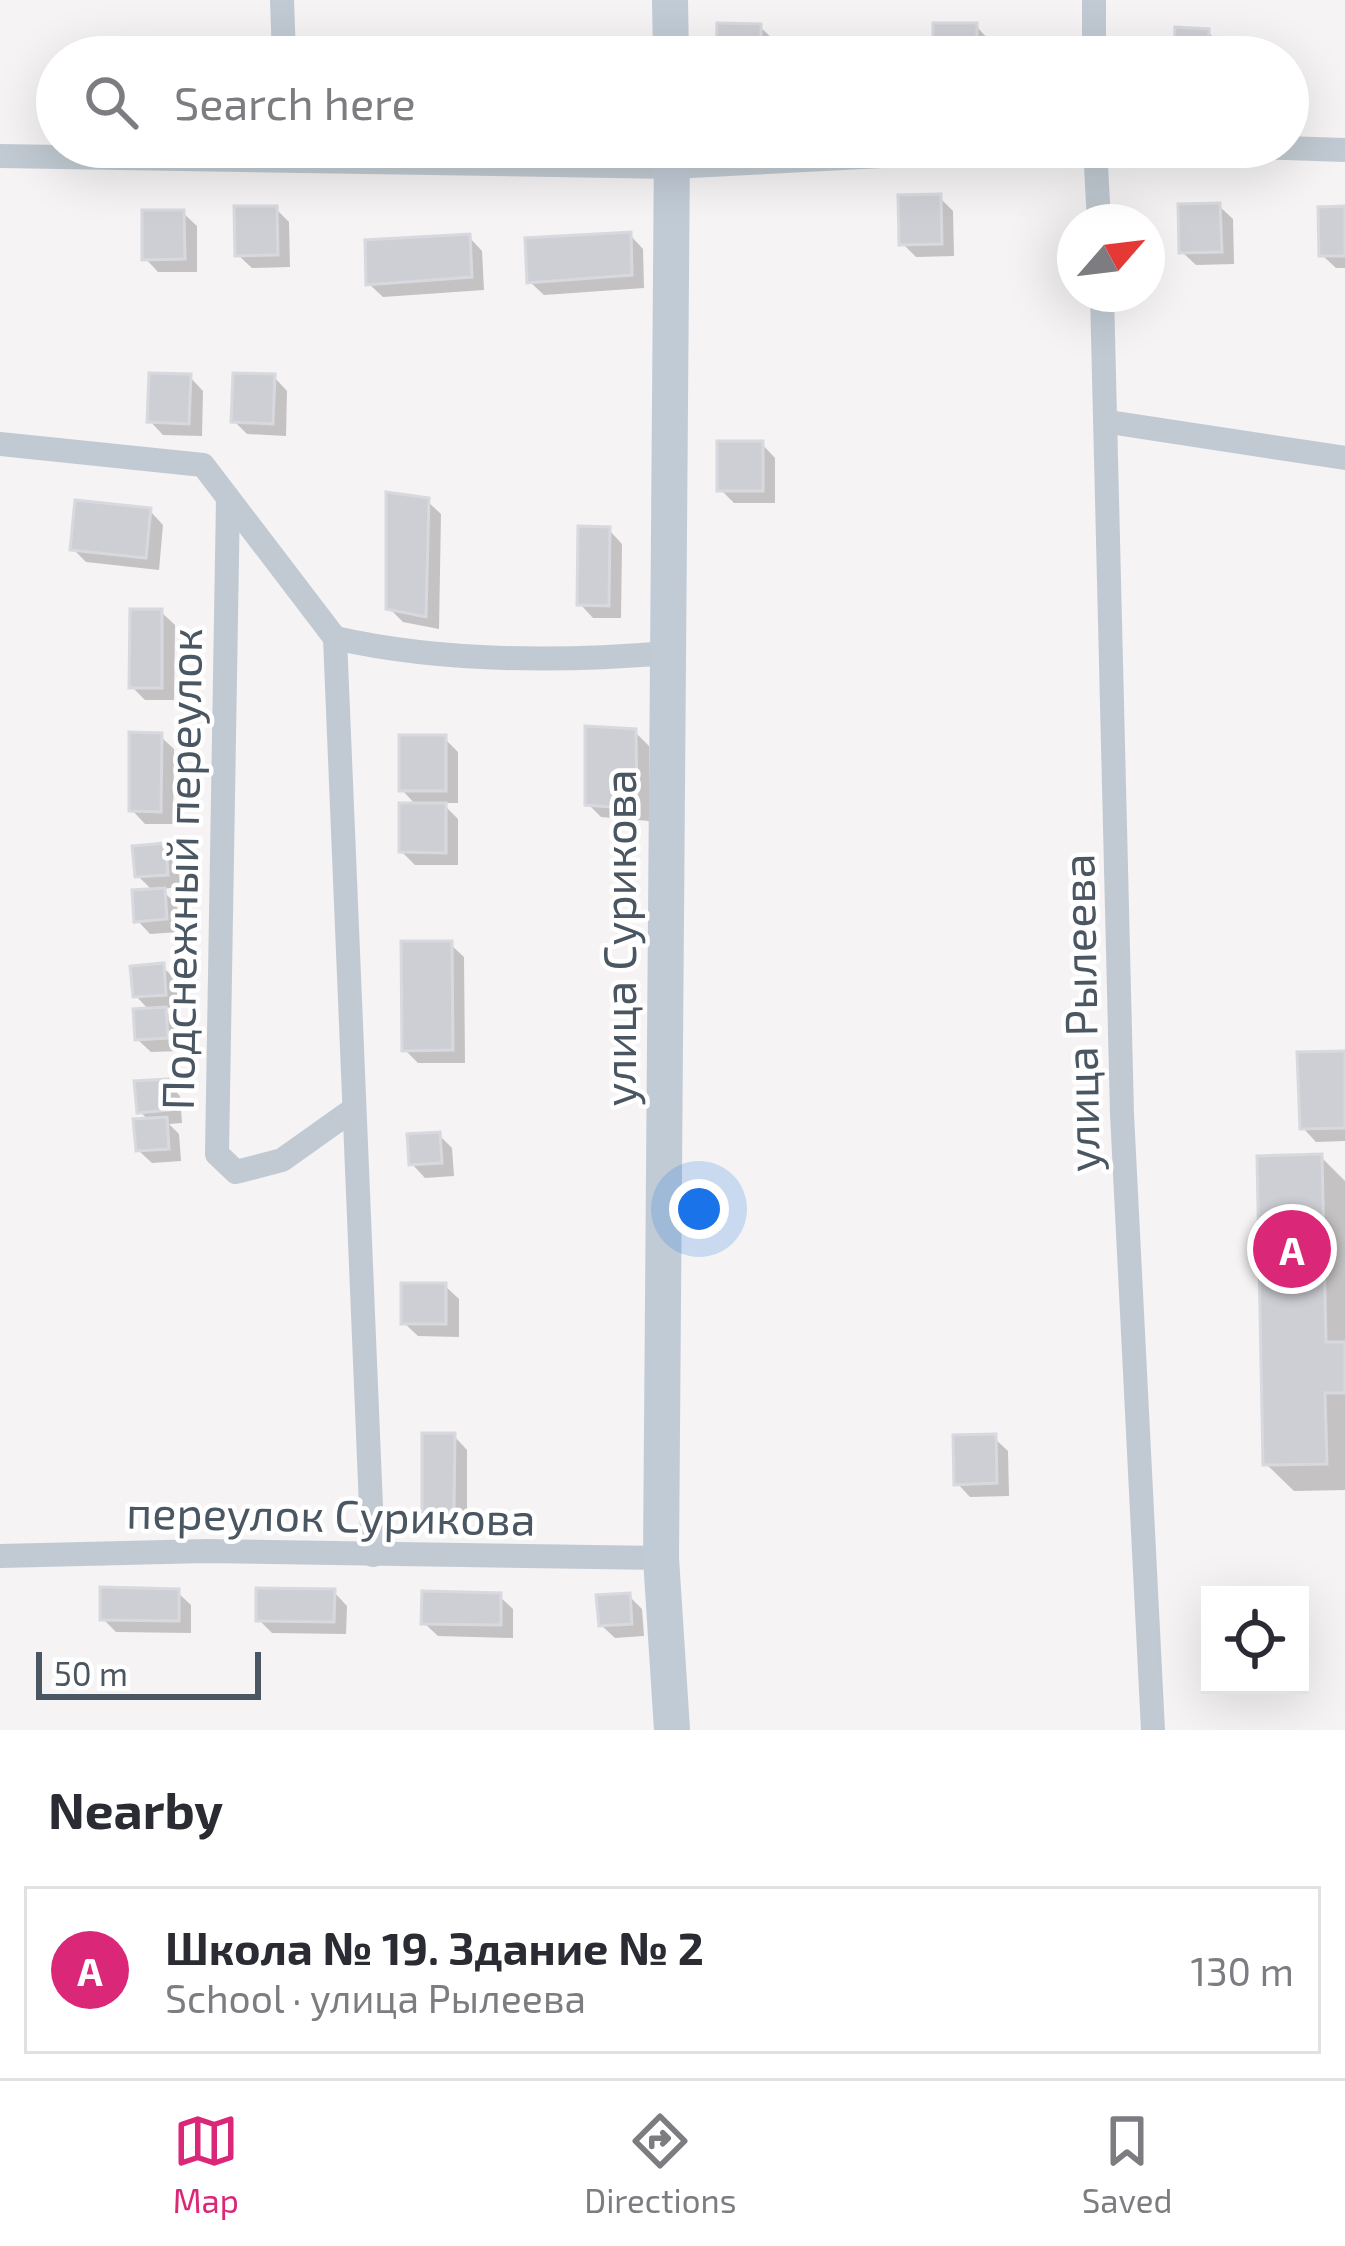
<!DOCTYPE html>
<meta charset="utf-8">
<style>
:root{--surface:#fff;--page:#f2f2f3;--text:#2b2b33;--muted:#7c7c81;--line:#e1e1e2;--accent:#db2777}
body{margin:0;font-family:"Exo 2",sans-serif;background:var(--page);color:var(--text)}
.controls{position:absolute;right:36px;bottom:36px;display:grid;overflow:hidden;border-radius:0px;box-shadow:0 12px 48px #0002}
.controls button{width:108px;height:108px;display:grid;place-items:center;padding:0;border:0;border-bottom:3px solid var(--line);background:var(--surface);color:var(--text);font:60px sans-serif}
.compass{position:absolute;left:1057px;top:204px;width:108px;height:108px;border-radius:50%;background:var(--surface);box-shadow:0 12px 48px #0002;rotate:62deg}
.scale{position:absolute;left:36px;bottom:30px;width:225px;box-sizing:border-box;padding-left:12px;border:6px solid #4a5661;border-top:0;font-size:33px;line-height:42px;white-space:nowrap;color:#4a5661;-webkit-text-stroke:9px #fff;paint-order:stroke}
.you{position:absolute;left:699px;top:1209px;width:42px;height:42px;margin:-30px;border:9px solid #fff;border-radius:50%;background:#1a73e8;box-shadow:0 0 0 18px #1a73e833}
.badge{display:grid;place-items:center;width:78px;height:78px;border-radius:50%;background:var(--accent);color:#fff;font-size:39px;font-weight:700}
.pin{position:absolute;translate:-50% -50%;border:6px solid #fff;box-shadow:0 3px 12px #0006}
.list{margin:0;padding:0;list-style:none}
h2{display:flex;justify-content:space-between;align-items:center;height:156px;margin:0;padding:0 48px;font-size:51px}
h2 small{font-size:39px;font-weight:400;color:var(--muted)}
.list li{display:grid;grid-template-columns:78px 1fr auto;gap:36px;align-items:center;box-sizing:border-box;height:168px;margin:0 24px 24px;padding:0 24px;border:3px solid var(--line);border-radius:0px}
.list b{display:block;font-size:45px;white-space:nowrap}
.list p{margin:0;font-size:39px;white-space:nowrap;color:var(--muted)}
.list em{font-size:39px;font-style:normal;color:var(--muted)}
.icon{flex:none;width:66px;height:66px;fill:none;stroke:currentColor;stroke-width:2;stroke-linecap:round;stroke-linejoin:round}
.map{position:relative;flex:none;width:1345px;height:1730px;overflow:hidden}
.search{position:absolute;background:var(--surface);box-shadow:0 12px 48px #0002;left:36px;right:36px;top:36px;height:132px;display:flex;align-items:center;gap:30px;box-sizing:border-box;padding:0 42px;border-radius:66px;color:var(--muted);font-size:45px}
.sheet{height:348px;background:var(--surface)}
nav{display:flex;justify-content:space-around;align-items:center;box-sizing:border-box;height:168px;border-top:3px solid var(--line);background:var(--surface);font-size:33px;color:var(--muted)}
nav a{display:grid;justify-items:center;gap:6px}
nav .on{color:var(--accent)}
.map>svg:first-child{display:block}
.shadow{fill:#0003}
.building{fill:#cdcfd5;stroke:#d7d9de;stroke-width:3}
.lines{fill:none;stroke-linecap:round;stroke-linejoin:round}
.minor{stroke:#c1cad2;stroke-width:24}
.secondary{stroke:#c1cbd6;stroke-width:36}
.labels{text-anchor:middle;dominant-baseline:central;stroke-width:9;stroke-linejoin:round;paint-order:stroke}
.street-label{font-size:45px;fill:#4a5661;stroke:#fff}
</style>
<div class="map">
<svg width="1345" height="1730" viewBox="0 0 1345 1730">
<rect width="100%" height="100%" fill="#f5f3f3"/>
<g class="shadow">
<polygon points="976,26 989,40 989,57 936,57"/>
<polygon points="760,27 774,40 773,57 719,57"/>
<polygon points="1208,32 1221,45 1221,57 1177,57"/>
<polygon points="619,42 633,57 579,57"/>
<polygon points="939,197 953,211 954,256 916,257 902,243"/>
<polygon points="1219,206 1233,219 1234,264 1196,265 1182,252"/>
<polygon points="276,209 289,222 290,267 252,268 238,255"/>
<polygon points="1345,209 1345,268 1336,268 1322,255"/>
<polygon points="183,213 197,226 197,272 158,272 145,258"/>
<polygon points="630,235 643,249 644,288 544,295 530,282"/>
<polygon points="469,237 482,251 484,290 383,297 369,284"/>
<polygon points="190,377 203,391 202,436 163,435 150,421"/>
<polygon points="274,377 287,391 286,436 247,434 234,421"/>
<polygon points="762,444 775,458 775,503 734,503 720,489"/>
<polygon points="427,501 441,514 439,629 403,622 389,608"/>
<polygon points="150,511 163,525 159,570 86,562 73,549"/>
<polygon points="609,530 622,544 621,618 593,618 580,604"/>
<polygon points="161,612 175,625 174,700 145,700 132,687"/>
<polygon points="635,732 649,746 649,821 601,817 588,804"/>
<polygon points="160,736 174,749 173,824 145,824 132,810"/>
<polygon points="444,738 458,752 458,803 442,803 458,819 458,865 415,865 401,851 417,806 402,790"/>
<polygon points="165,846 178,860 180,887 161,889 177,905 179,932 150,934 137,920 154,892 138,876"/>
<polygon points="450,944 464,957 465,1063 418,1063 405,1050"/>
<polygon points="163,967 176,980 178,1007 163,1008 178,1023 180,1051 151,1052 137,1039 150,1011 136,996"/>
<polygon points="1345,1054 1345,1141 1316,1142 1303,1128"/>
<polygon points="167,1082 180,1096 182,1123 169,1124 179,1134 181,1161 152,1163 138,1150 150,1121 139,1111"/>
<polygon points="439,1135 452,1148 454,1176 425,1178 412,1164"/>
<polygon points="1321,1157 1345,1181 1345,1490 1294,1491 1266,1464"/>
<polygon points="445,1286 459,1299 459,1337 418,1336 404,1323"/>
<polygon points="454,1436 467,1450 467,1524 439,1524 425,1511"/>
<polygon points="994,1438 1008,1451 1009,1496 970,1497 957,1483"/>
<polygon points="177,1592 191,1605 191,1633 116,1632 103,1619"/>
<polygon points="334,1592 347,1606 346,1634 272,1633 259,1620"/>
<polygon points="499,1596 513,1609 513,1638 438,1636 424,1623"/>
<polygon points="629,1596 642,1609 644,1636 615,1638 601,1625"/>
</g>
<g class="building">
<polygon points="717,23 761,24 761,57 716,57"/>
<rect x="933" y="23" width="44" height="34"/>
<polygon points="1175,27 1209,29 1208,57 1174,57"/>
<rect x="576" y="39" width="45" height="18"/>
<polygon points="941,194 942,244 899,245 898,195"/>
<polygon points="1220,203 1222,252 1179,253 1178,204"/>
<polygon points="234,206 277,206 278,255 235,256"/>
<polygon points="1345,206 1345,256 1319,256 1318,207"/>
<polygon points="142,210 184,210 185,259 142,260"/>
<polygon points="631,232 632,275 527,283 525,238"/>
<polygon points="470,234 472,277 366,285 365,240"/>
<polygon points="149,373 191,374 189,424 147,422"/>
<polygon points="233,373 275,374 273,424 231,422"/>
<rect x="717" y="441" width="46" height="50"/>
<polygon points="386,492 429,498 426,617 386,609"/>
<polygon points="75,500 151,508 146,558 70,550"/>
<polygon points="578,526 610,527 609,606 577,605"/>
<polygon points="130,609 162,609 162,688 129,688"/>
<polygon points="585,726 636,729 637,809 585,805"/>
<polygon points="129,732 162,733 161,812 129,811"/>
<rect x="399" y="735" width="47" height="56"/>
<polygon points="399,803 446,803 446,853 399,852"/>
<polygon points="166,843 168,875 135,877 132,846"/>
<polygon points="165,888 167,919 134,922 132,890"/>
<polygon points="401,941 452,941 453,1050 402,1051"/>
<polygon points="164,963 166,995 133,997 130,966"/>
<polygon points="166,1007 168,1038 135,1040 133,1009"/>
<polygon points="1345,1051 1345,1128 1300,1129 1297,1052"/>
<polygon points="168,1079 170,1110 137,1113 134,1081"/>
<polygon points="167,1117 169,1149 136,1151 133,1119"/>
<polygon points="440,1132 442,1163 409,1165 407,1134"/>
<polygon points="1322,1154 1326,1342 1345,1342 1345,1393 1325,1393 1327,1464 1263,1465 1257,1156"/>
<rect x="401" y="1283" width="45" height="41"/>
<polygon points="422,1433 455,1433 454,1512 422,1512"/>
<polygon points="996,1434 997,1483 954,1485 953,1435"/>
<polygon points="100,1587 179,1589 179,1621 100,1620"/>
<polygon points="256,1588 335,1589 334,1622 256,1621"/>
<polygon points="422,1591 501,1593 501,1625 421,1624"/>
<polygon points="630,1593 632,1624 599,1626 596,1595"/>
</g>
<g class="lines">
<g class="minor">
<polyline points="282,0 284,57"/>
<polyline points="1094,0 1094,57"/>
<polyline points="1095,147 1099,222"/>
<polyline points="1256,147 1345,150"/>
<polyline points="0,156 672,167 1055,147"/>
<polyline points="1102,294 1122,1114 1153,1730"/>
<polyline points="1109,422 1345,458"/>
<path d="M0,444L203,465L335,638C441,662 560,662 668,653"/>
<polyline points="228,498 217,1154 236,1172 282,1160 351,1111"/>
<polyline points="335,638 373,1555"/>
<polyline points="0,1556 207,1551 661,1558"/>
</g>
<g class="secondary">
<polyline points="670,0 671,57"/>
<polyline points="672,1730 661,1558 672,147"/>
</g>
</g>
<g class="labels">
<g class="street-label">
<text transform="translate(180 869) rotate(-89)">Подснежный переулок</text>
<text transform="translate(618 938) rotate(-90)">улица Сурикова</text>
<text transform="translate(1079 1013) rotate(-91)">улица Рылеева</text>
<text transform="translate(331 1514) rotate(1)">переулок Сурикова</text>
</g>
</g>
</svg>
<div class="controls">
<button><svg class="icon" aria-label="locate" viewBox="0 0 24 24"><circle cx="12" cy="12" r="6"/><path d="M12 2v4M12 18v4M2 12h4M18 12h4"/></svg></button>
</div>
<svg class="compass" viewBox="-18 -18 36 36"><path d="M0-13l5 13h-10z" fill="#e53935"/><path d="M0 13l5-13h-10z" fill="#7c7c81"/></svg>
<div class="scale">50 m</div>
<div class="you"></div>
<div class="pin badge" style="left:1292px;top:1249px">A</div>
<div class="search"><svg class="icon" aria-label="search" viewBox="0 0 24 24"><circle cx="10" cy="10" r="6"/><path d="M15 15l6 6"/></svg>Search here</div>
</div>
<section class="sheet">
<h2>Nearby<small></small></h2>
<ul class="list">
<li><span class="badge">A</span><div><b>Школа № 19. Здание № 2</b><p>School · улица Рылеева</p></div><em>130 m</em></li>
</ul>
</section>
<nav>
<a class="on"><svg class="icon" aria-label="map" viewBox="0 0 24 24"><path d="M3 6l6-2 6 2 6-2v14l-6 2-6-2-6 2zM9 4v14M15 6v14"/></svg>Map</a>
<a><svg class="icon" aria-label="directions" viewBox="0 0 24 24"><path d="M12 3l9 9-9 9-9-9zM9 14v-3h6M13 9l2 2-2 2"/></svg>Directions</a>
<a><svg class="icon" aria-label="saved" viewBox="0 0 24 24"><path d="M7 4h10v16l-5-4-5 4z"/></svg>Saved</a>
</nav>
